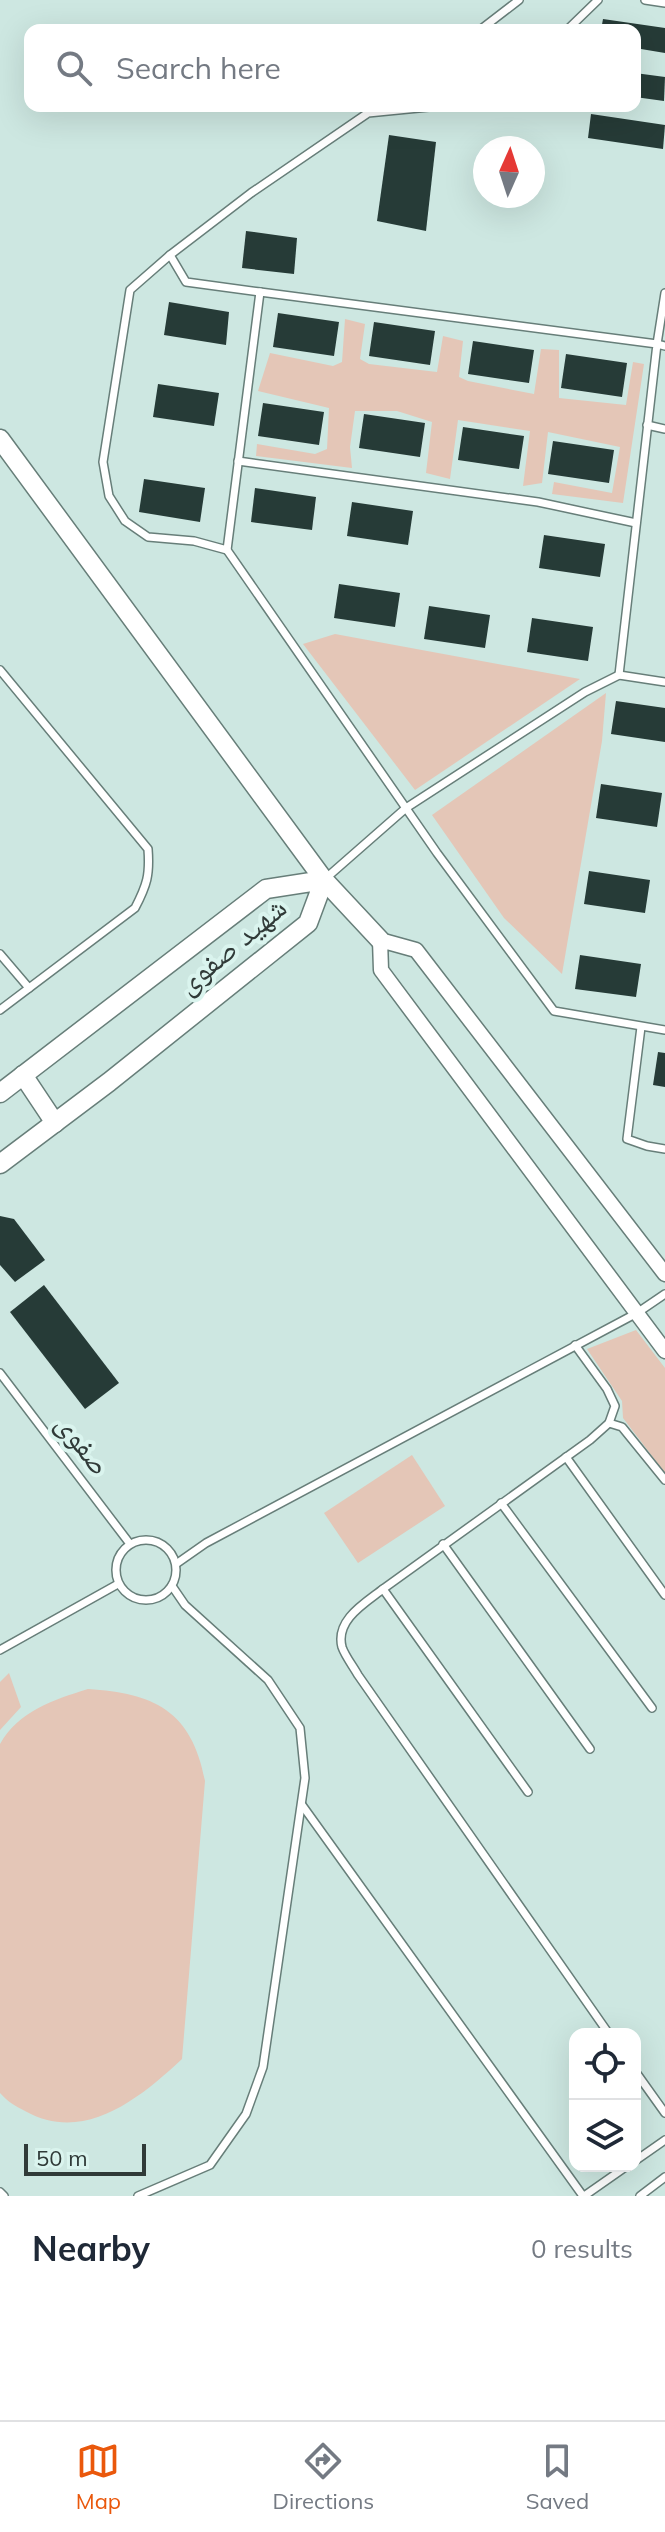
<!DOCTYPE html>
<meta charset="utf-8">
<style>
:root{--surface:#fff;--page:#f2f2f3;--text:#1f2937;--muted:#747a83;--line:#e0e1e3;--accent:#ea580c}
body{margin:0;font-family:Mulish,"Noto Naskh Arabic",sans-serif;background:var(--page);color:var(--text)}
.controls{position:absolute;right:24px;bottom:24px;display:grid;overflow:hidden;border-radius:16px;box-shadow:0 8px 32px #0002}
.controls button{width:72px;height:72px;display:grid;place-items:center;padding:0;border:0;border-bottom:2px solid var(--line);background:var(--surface);color:var(--text);font:40px sans-serif}
.compass{position:absolute;left:473px;top:136px;width:72px;height:72px;border-radius:50%;background:var(--surface);box-shadow:0 8px 32px #0002;rotate:3deg}
.scale{position:absolute;left:24px;bottom:20px;width:122px;box-sizing:border-box;padding-left:8px;border:4px solid #303a38;border-top:0;font-size:22px;line-height:28px;white-space:nowrap;color:#303a38;-webkit-text-stroke:6px #daf4ee;paint-order:stroke}
.list{margin:0;padding:0;list-style:none}
h2{display:flex;justify-content:space-between;align-items:center;height:104px;margin:0;padding:0 32px;font-size:34px}
h2 small{font-size:26px;font-weight:400;color:var(--muted)}
.icon{flex:none;width:44px;height:44px;fill:none;stroke:currentColor;stroke-width:2;stroke-linecap:round;stroke-linejoin:round}
.map{position:relative;flex:none;width:665px;height:2196px;overflow:hidden}
.search{position:absolute;background:var(--surface);box-shadow:0 8px 32px #0002;left:24px;right:24px;top:24px;height:88px;display:flex;align-items:center;gap:20px;box-sizing:border-box;padding:0 28px;border-radius:16px;color:var(--muted);font-size:30px}
.sheet{height:224px;background:var(--surface)}
nav{display:flex;justify-content:space-around;align-items:center;box-sizing:border-box;height:112px;border-top:2px solid var(--line);background:var(--surface);font-size:22px;color:var(--muted)}
nav a{display:grid;justify-items:center;gap:4px}
nav .on{color:var(--accent)}
.map>svg:first-child{display:block}
.green{fill:#e4c6b7}
.building{fill:#263b37}
.lines{fill:none;stroke-linecap:round;stroke-linejoin:round}
.lane-casing{stroke:#677e79;stroke-width:10}
.street-casing{stroke:#677e79;stroke-width:17}
.secondary-casing{stroke:#677e79;stroke-width:21}
.lane{stroke:#fff;stroke-width:7}
.street{stroke:#fff;stroke-width:14}
.secondary{stroke:#fff;stroke-width:18}
.labels{text-anchor:middle;dominant-baseline:central;stroke-width:8;stroke-linejoin:round;paint-order:stroke}
.street-label{font-size:30px;fill:#303a38;stroke:#daf4ee}
</style>
<div class="map">
<svg width="665" height="2196" viewBox="0 0 665 2196">
<rect width="100%" height="100%" fill="#cde7e1"/>
<g class="green">
<polygon points="345,319 365,324 360,359 369,364 437,372 443,336 463,341 459,377 468,381 534,394 541,349 559,350 559,398 626,405 633,362 644,364 623,503 552,494 554,482 612,493 620,447 548,432 542,483 523,486 530,431 458,420 450,479 426,473 432,422 397,411 355,411 350,447 352,468 256,456 257,444 315,454 327,449 329,408 258,391 270,353 333,366 342,362"/>
<polygon points="335,634 580,679 415,790 303,644"/>
<polygon points="606,693 602,741 562,974 504,918 432,815"/>
<polygon points="636,1330 665,1368 665,1473 623,1418 622,1401 587,1349"/>
<polygon points="412,1455 445,1506 358,1563 324,1513"/>
<polygon points="9,1673 21,1707 0,1730 0,1682"/>
<path d="M88,1689C154,1693 192,1711 205,1781L182,2059C139,2099 84,2144 25,2111C15,2106 7,2101 0,2093V1744C19,1711 53,1700 88,1689Z"/>
</g>
<g class="building">
<polygon points="603,19 665,28 665,53 635,48 635,30 601,30"/>
<polygon points="635,73 665,77 664,101 635,97"/>
<polygon points="591,114 665,125 663,149 588,138"/>
<polygon points="389,135 436,142 426,231 377,221"/>
<polygon points="246,231 297,238 294,274 242,268"/>
<polygon points="169,302 229,312 226,345 164,335"/>
<polygon points="278,313 339,322 334,356 273,347"/>
<polygon points="374,322 435,331 430,365 369,356"/>
<polygon points="473,341 534,350 529,383 468,374"/>
<polygon points="566,354 627,363 622,397 561,388"/>
<polygon points="158,384 219,393 214,426 153,417"/>
<polygon points="263,403 324,412 319,445 258,436"/>
<polygon points="364,414 425,423 420,457 359,448"/>
<polygon points="463,427 524,436 519,469 458,460"/>
<polygon points="553,441 614,450 609,483 548,474"/>
<polygon points="144,479 205,488 200,522 139,512"/>
<polygon points="255,488 316,497 312,530 251,522"/>
<polygon points="352,502 413,511 408,545 347,536"/>
<polygon points="544,535 605,544 600,577 539,568"/>
<polygon points="339,584 400,593 395,627 334,618"/>
<polygon points="429,606 490,615 485,648 424,639"/>
<polygon points="532,618 593,627 588,661 527,652"/>
<polygon points="616,701 665,708 665,742 611,734"/>
<polygon points="601,784 662,793 657,827 596,818"/>
<polygon points="589,871 650,880 645,913 584,904"/>
<polygon points="580,955 641,964 636,997 575,989"/>
<polygon points="658,1052 665,1053 665,1087 653,1085"/>
<polygon points="0,1216 14,1219 45,1260 15,1282 0,1265"/>
<polygon points="44,1285 119,1383 85,1409 10,1312"/>
</g>
<g class="lines">
<g class="lane-casing">
<g id="lane">
<polyline points="645,0 665,3"/>
<polyline points="480,30 519,0"/>
<polyline points="567,30 598,0"/>
<polyline points="170,255 130,290 103,462 109,496 125,521 148,537 194,541 227,550"/>
<polyline points="260,292 186,282 170,255 251,193 368,113 439,106"/>
<polyline points="665,293 657,344 665,346"/>
<polyline points="647,425 665,429"/>
<polyline points="238,461 538,502 636,523"/>
<path d="M0,670L148,849C150,875 147,885 135,908L0,1010"/>
<polyline points="619,675 657,344 260,292 227,550 437,853 554,1011 665,1030"/>
<polyline points="325,879 406,808 585,692 619,675 665,682"/>
<polyline points="0,954 29,988"/>
<polyline points="641,1027 627,1139 647,1146 665,1149"/>
<path d="M575,1345L607,1389L615,1406L609,1423L590,1440L383,1589C365,1603 335,1620 342,1647C345,1656 353,1666 358,1675L609,2034"/>
<polyline points="0,1373 130,1544"/>
<polyline points="609,1423 622,1427 665,1480"/>
<polyline points="566,1457 665,1595"/>
<polyline points="501,1503 652,1708"/>
<circle cx="146" cy="1570" r="30"/>
<polyline points="443,1544 590,1749"/>
<polyline points="176,1564 206,1543 637,1313 665,1294"/>
<polyline points="383,1589 528,1792"/>
<polyline points="0,1650 118,1584"/>
<polyline points="302,1805 583,2196"/>
<polyline points="635,2071 665,2113"/>
<polyline points="635,2161 665,2140"/>
<polyline points="0,2192 4,2196"/>
<polyline points="138,2196 210,2165 246,2114 263,2067 305,1778 300,1728 268,1680 185,1605 172,1586"/>
<polyline points="584,2196 627,2166"/>
<polyline points="640,2196 665,2177"/>
</g>
</g>
<g class="street-casing">
<polyline id="street" points="665,1274 416,950 380,940 381,970 665,1351"/>
</g>
<g class="secondary-casing">
<g id="secondary">
<polyline points="0,439 324,880 380,940"/>
<polyline points="23,1075 55,1123"/>
<polyline points="0,1093 266,889 324,880 308,923 109,1082 0,1164"/>
</g>
</g>
<use href="#lane" class="lane"/>
<use href="#street" class="street"/>
<use href="#secondary" class="secondary"/>
</g>
<g class="labels">
<g class="street-label">
<text transform="translate(231 945) rotate(-40)">شهید صفوی</text>
<text transform="translate(84 1444) rotate(53)">صفوی</text>
</g>
</g>
</svg>
<div class="controls">
<button><svg class="icon" aria-label="locate" viewBox="0 0 24 24"><circle cx="12" cy="12" r="6"/><path d="M12 2v4M12 18v4M2 12h4M18 12h4"/></svg></button>
<button><svg class="icon" aria-label="layers" viewBox="0 0 24 24"><path d="M12 4l9 5-9 5-9-5zM3 14l9 5 9-5"/></svg></button>
</div>
<svg class="compass" viewBox="-18 -18 36 36"><path d="M0-13l5 13h-10z" fill="#e53935"/><path d="M0 13l5-13h-10z" fill="#747a83"/></svg>
<div class="scale">50 m</div>
<div class="search"><svg class="icon" aria-label="search" viewBox="0 0 24 24"><circle cx="10" cy="10" r="6"/><path d="M15 15l6 6"/></svg>Search here</div>
</div>
<section class="sheet">
<h2>Nearby<small>0 results</small></h2>
<ul class="list">
</ul>
</section>
<nav>
<a class="on"><svg class="icon" aria-label="map" viewBox="0 0 24 24"><path d="M3 6l6-2 6 2 6-2v14l-6 2-6-2-6 2zM9 4v14M15 6v14"/></svg>Map</a>
<a><svg class="icon" aria-label="directions" viewBox="0 0 24 24"><path d="M12 3l9 9-9 9-9-9zM9 14v-3h6M13 9l2 2-2 2"/></svg>Directions</a>
<a><svg class="icon" aria-label="saved" viewBox="0 0 24 24"><path d="M7 4h10v16l-5-4-5 4z"/></svg>Saved</a>
</nav>
